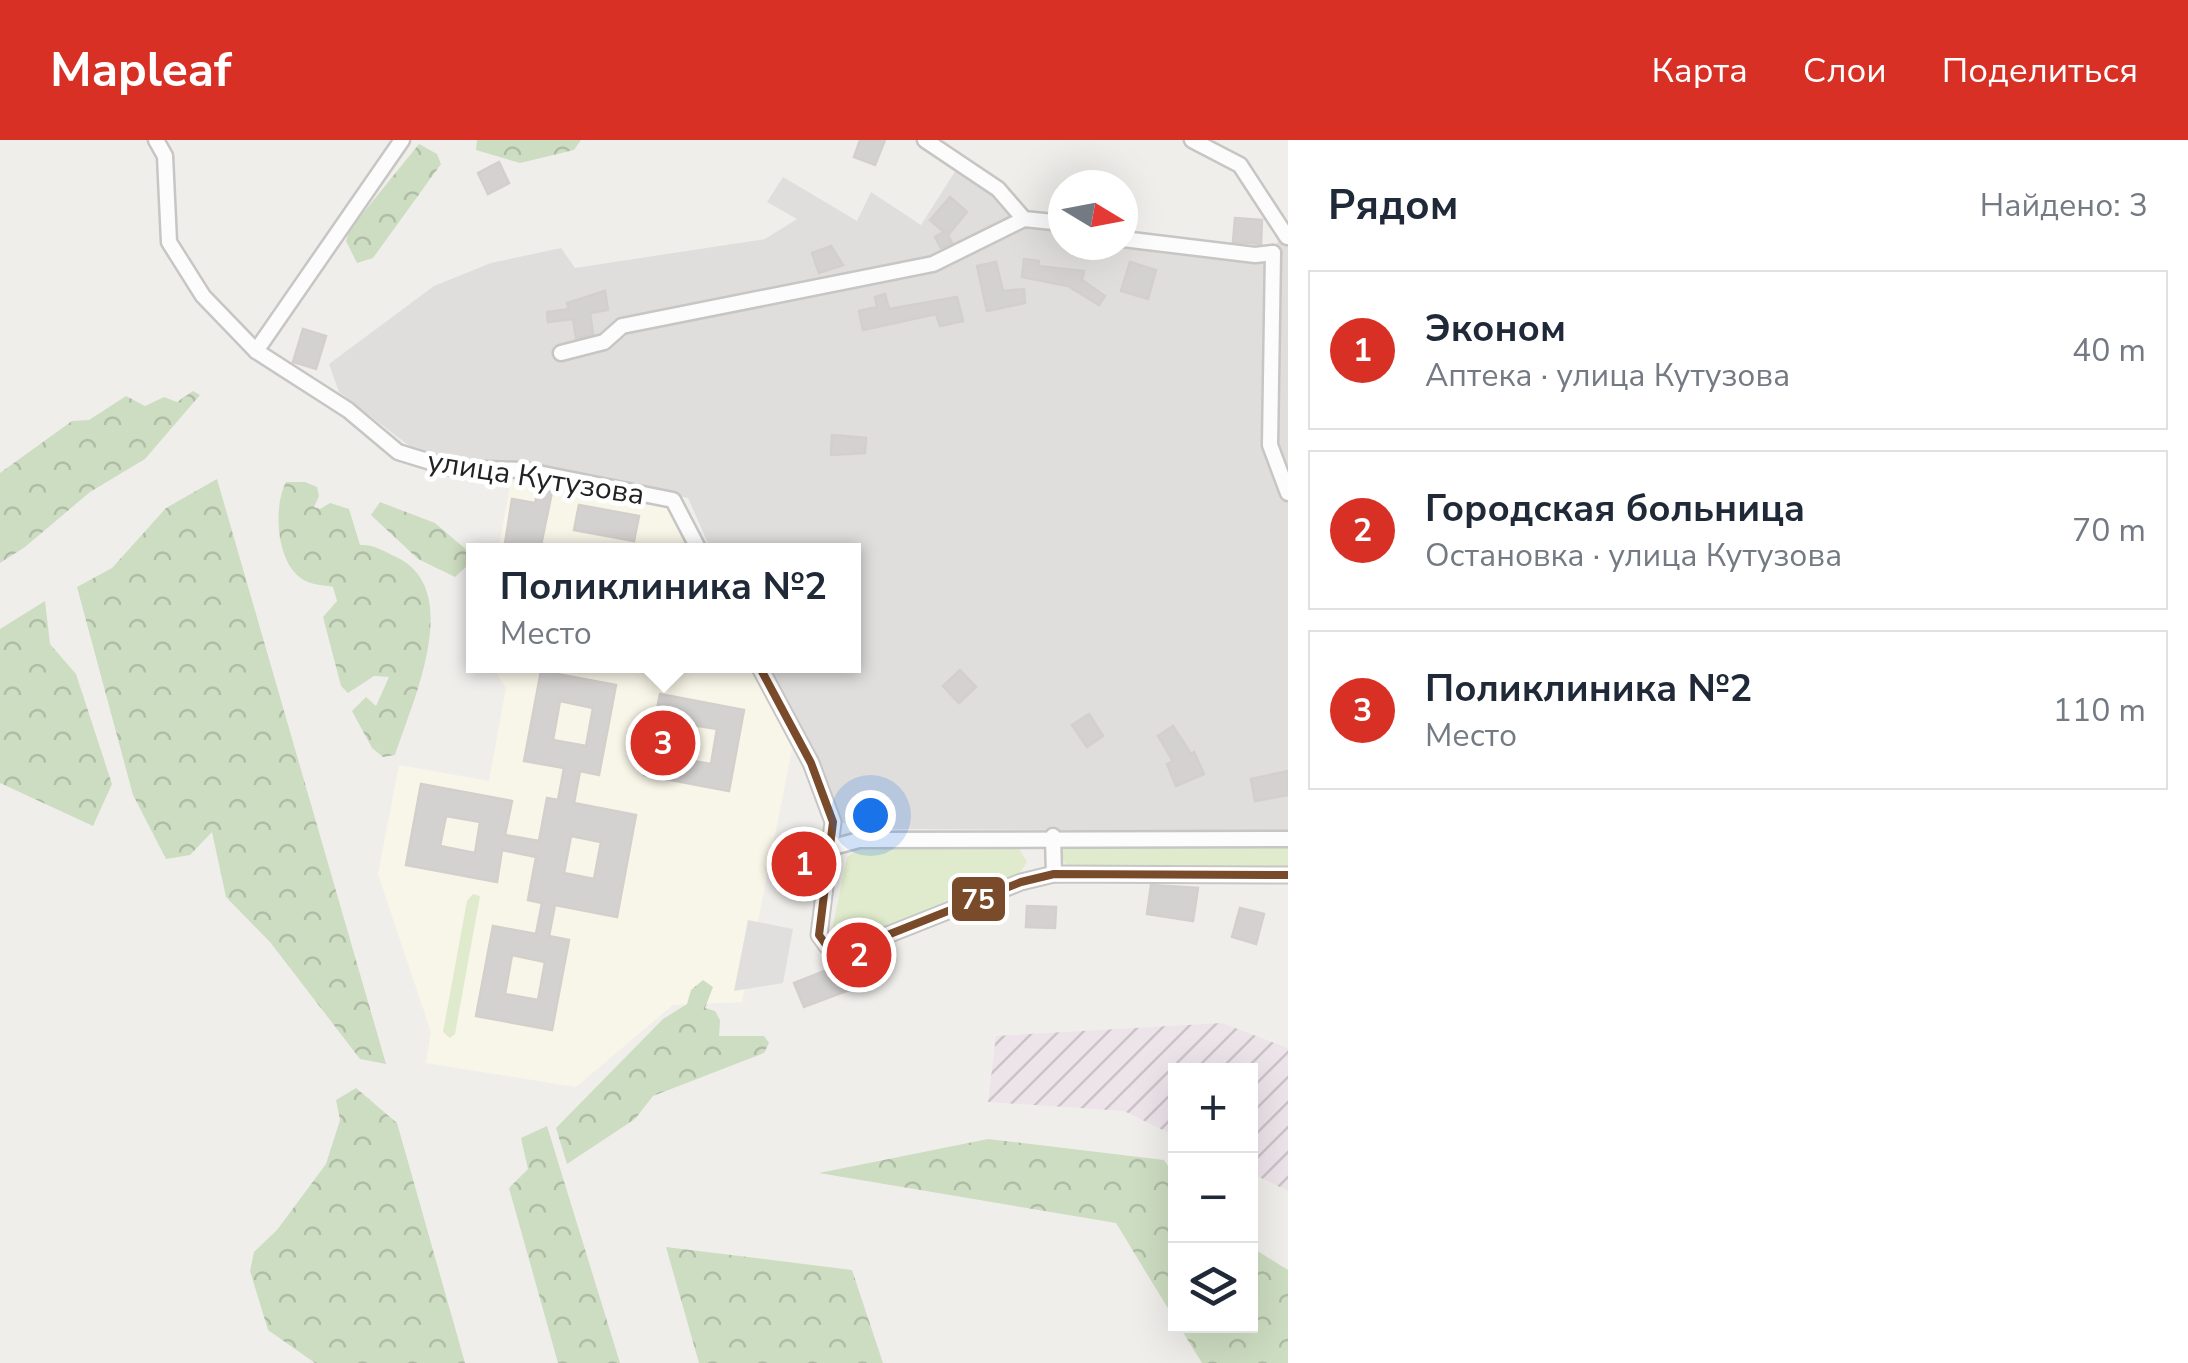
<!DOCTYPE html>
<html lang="ru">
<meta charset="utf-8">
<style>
:root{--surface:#fff;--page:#f6f6f7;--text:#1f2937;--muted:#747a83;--line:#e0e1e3;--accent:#d93025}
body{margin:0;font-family:"Nunito Sans",sans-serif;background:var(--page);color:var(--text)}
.controls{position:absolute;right:30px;bottom:30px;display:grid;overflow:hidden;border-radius:0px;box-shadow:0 10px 40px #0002}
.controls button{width:90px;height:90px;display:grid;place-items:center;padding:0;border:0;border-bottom:2px solid var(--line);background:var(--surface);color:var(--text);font:50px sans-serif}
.compass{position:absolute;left:1048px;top:30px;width:90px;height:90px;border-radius:50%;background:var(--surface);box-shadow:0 10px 40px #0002;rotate:100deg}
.you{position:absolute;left:870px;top:675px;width:35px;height:35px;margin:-25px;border:8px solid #fff;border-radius:50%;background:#1a73e8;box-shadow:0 0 0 15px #1a73e833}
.badge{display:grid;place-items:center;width:65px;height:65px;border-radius:50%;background:var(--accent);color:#fff;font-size:32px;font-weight:700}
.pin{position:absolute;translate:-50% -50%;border:5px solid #fff;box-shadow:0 2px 10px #0006}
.popup{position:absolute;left:466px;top:403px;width:395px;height:130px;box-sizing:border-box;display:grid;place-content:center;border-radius:0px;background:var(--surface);filter:drop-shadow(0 2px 8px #0005);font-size:32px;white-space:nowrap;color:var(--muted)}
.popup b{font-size:38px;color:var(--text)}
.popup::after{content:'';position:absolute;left:50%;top:100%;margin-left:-20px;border:20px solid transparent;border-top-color:var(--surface)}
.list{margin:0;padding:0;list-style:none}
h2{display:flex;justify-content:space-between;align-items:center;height:130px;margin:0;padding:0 40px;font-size:42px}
h2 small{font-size:32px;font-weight:400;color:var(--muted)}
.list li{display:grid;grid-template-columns:65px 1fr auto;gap:30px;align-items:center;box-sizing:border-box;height:160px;margin:0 20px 20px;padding:0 20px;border:2px solid var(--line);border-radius:0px}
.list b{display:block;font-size:38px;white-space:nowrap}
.list p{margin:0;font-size:32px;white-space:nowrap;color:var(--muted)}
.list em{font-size:32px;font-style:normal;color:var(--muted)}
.icon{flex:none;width:55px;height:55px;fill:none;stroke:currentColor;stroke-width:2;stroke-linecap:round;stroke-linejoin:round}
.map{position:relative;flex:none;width:1288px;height:1223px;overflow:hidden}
header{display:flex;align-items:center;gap:60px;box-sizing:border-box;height:140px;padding:0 50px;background:var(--accent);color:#fff}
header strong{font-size:48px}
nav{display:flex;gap:55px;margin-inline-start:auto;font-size:35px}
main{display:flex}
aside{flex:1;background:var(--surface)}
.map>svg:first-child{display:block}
.residential{fill:#dfdedc}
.industrial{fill:url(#industrial-furrows)}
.education{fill:#f8f6e8}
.grass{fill:#dfebcc}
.forest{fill:url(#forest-crowns)}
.parking{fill:#e0dfde}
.building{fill:#d4d2d0;stroke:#d3cfcc;stroke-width:2.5;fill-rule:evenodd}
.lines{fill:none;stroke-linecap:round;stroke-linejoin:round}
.minor-casing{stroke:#c7c6c5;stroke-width:19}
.minor{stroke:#fdfcfc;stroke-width:14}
.bus-1-casing{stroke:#fff;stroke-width:15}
.bus-1{stroke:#7a4b2a;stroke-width:8}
.labels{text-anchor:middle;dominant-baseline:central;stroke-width:10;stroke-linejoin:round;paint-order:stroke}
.street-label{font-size:30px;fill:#222;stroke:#fff}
.line-badge{stroke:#fff;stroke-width:4}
.badge-label{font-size:28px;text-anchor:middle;font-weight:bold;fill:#fff}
</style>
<header>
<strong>Mapleaf</strong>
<nav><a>Карта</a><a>Слои</a><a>Поделиться</a></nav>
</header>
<main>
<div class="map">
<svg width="1288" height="1223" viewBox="0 0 1288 1223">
<defs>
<pattern id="industrial-furrows" width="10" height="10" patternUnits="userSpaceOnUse" patternTransform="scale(2.5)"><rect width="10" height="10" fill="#ede4ea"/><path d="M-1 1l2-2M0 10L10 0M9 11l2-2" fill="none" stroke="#cbc3c8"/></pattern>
<pattern id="forest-crowns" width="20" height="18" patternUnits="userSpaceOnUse" patternTransform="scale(2.5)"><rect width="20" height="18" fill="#cdddc1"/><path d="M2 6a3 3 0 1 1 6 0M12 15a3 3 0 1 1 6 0" fill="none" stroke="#b0bda6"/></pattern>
</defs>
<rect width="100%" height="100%" fill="#f0eeeb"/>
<polygon class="residential" points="956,30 1023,77 1063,84 1063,105 1123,105 1123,92 1272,108 1288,91 1288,691 886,689 836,682 762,526 853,526 853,410 711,410 688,358 605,339 429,321 339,252 329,224 434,146 491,123 561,108 575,128 765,99 797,79 767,62 783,37 857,81 871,52 921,85"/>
<polygon class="industrial" points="1222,883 1288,908 1288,1051 1251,1033 1250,931 1176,931 1175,996 1124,971 988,962 996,896"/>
<g class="education">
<polygon points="511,341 673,369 695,410 498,410"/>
<polygon points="492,526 756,526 794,599 742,862 673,865 576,947 426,923 431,892 378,734 399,625 489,641 506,548"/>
</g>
<g class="grass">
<polygon points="1016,704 1027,722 1018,736 850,800 835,797 832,790 847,717 856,710"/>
<polygon points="1067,704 1288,705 1288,728 1067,729 1061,713"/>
<polygon points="473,754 480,756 455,894 450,898 443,892 467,761"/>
</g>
<g class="forest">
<polygon points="477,0 581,0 574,10 520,23 476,10"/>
<polygon points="419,4 437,14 441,24 373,118 357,123 346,101 350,89"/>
<polygon points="193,251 200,255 145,319 90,352 25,407 0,423 0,333 72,281 89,280 126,256 145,266 164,257 177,262"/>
<polygon points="217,339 386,924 360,919 270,802 226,757 212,692 190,715 166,719 133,655 77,447 112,428 166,368"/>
<path d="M286,342H305L317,347L319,356L314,367L320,369L330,363L349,369L360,405C373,404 384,411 396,417C466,449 411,565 395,615L383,617L372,608L352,571L366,557L376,566L389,537L374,536L348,553L341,546L323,477L337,461L333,447C323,445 311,445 302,439C276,422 273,367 286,342Z"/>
<polygon points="380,362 435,383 469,412 467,426 455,437 418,419 371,375"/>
<polygon points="45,461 50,504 76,534 112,644 93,686 0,643 0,489"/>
<polygon points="703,840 713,847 705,868 715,871 720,880 719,896 764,896 769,903 764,913 653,956 635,979 567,1024 556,988 663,879 687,864 691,850"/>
<polygon points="356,948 397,983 465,1223 315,1223 268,1190 250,1131 254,1112 277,1090 326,1024 340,980 336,960"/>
<polygon points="547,986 620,1223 558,1223 509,1048 528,1029 521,998"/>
<polygon points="988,999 1164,1020 1175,1036 1175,1180 1116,1083 819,1033"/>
<polygon points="666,1107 852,1130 883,1223 699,1223"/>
<polygon points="1251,1107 1288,1130 1288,1223 1202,1223 1179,1186 1250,1186"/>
</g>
<polygon class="parking" points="748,780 793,789 783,843 734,851"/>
<g class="building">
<polygon points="860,0 885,0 875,25 854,17"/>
<polygon points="499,22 509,43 488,54 478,33"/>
<polygon points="950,57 967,72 948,95 952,103 941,108 935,97 944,92 930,80"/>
<polygon points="1235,78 1262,80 1261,104 1233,102"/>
<polygon points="831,106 843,125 819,133 812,113"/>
<polygon points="1024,119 1039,121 1038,126 1084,131 1082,140 1105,156 1099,165 1068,146 1022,137"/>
<polygon points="996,122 1003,151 1024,149 1025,163 987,171 977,126"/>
<polygon points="1130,122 1156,130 1148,159 1121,151"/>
<polygon points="605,151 608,170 590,173 593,194 576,198 573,179 548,182 547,172 569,169 567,163"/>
<polygon points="885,154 889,169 957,157 963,181 940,186 936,174 863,190 859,171 877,167 875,157"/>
<polygon points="303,189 326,196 316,229 293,222"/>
<polygon points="832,295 866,298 865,313 831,315"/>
<polygon points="538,350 552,352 540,410 504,410 512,359 535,363"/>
<polygon points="579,365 639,376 634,401 574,390"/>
<polygon points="960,530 976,547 959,563 943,546"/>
<path d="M541,531L616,545L599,635L580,631L574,663L636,675L617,777L555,765L549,796L569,800L552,890L476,876L493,786L536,794L542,763L528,760L536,717L502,710L497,742L406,725L421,644L512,661L505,695L539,701L547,658L558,660L564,628L524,621ZM560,561L593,568L586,606L553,600ZM446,676L480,682L475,713L440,706ZM571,696L601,702L594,739L564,733ZM512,815L545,822L538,860L505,854Z"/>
<path d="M660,554L744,570L729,651L644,635ZM680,583L717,589L711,624L674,618Z"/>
<polygon points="1089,574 1103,596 1087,607 1072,585"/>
<polygon points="1173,586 1191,614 1194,612 1204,634 1176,646 1167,624 1173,621 1158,596"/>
<polygon points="1288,631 1288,655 1255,661 1251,639"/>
<polygon points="788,699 813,704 807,731 782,726"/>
<polygon points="1151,745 1198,748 1193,781 1147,774"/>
<polygon points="1027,766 1056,767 1055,788 1026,787"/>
<polygon points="1240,768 1264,774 1256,804 1232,797"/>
<polygon points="840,825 849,850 804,867 794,843"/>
</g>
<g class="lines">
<g class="minor-casing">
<g id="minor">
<polyline points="156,0 165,16 169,102 203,156 256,211 348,270 398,312 450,328 523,330 673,360 699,410"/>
<polyline points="925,0 998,49 1024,79 1063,83"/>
<polyline points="1192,0 1240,25 1287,97"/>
<polyline points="1123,99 1255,115 1273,113"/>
<polyline points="1273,113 1270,305 1288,353"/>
<polyline points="256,211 402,0"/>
<polyline points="561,213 604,202 622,186 933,124 1024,79"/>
<polyline points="759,526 811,623 833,682 819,795 827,806 842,813 1021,742 1054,734 1288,735"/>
<polyline points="1053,696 1054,734"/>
<polyline points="833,707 859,700 1288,699"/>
</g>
</g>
<use href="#minor" class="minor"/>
<g class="bus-1-casing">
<polyline id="bus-1" points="759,526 811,623 833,682 819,795 827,806 842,813 1021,742 1054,734 1288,735"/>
</g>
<use href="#bus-1" class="bus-1"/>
</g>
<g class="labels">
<g class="street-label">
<text transform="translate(536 338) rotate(9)">улица Кутузова</text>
</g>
</g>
<rect class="line-badge" x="950" y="735" width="57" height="48" rx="10" fill="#7a4b2a"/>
<g class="badge-label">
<text x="978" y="769">75</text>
</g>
</svg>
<div class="controls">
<button>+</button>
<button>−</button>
<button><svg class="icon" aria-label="layers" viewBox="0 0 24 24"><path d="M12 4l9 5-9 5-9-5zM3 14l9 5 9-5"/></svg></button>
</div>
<svg class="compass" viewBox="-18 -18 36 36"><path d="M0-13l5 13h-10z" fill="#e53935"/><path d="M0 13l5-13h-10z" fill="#747a83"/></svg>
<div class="you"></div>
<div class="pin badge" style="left:804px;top:724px">1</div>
<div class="pin badge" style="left:859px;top:815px">2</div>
<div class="pin badge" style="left:663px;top:603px">3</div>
<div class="popup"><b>Поликлиника №2</b>Место</div>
</div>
<aside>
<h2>Рядом<small>Найдено: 3</small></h2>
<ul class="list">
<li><span class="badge">1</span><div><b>Эконом</b><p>Аптека · улица Кутузова</p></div><em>40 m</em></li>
<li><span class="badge">2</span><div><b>Городская больница</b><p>Остановка · улица Кутузова</p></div><em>70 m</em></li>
<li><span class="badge">3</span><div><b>Поликлиника №2</b><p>Место</p></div><em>110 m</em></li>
</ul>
</aside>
</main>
